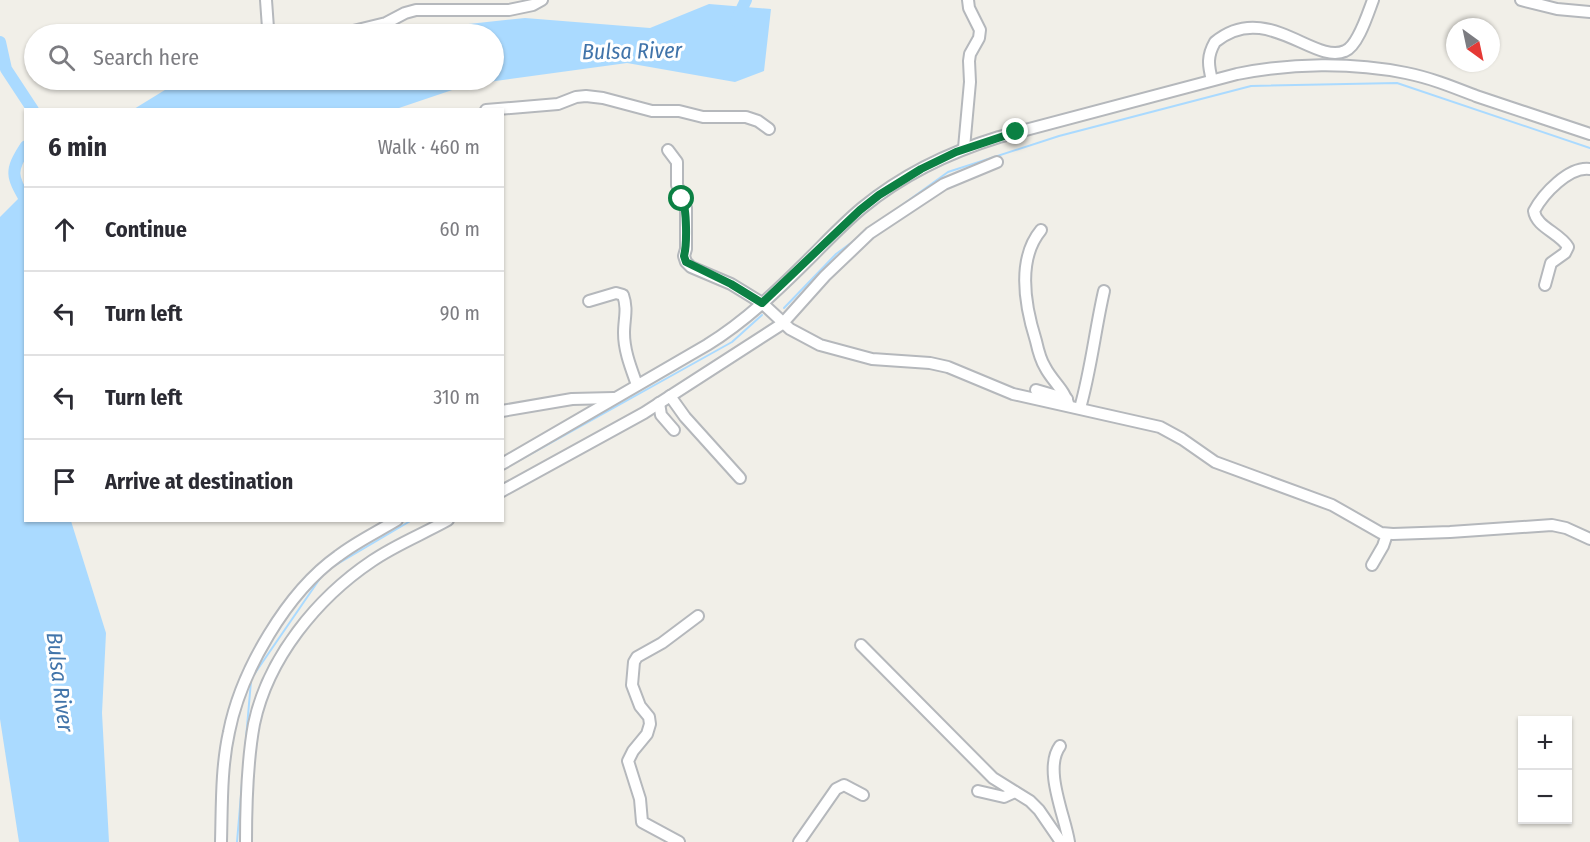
<!DOCTYPE html>
<meta charset="utf-8">
<style>
:root{--surface:#fff;--page:#f7f7f7;--text:#2b2b33;--muted:#7c7c81;--line:#e1e1e2}
body{margin:0;font-family:"Fira Sans Condensed",sans-serif;background:var(--page);color:var(--text)}
.controls{position:absolute;right:18px;bottom:18px;display:grid;overflow:hidden;border-radius:0px;box-shadow:0 2px 4px #0004}
.controls button{width:54px;height:54px;display:grid;place-items:center;padding:0;border:0;border-bottom:2px solid var(--line);background:var(--surface);color:var(--text);font:30px sans-serif}
.compass{position:absolute;left:1446px;top:18px;width:54px;height:54px;border-radius:50%;background:var(--surface);box-shadow:0 2px 4px #0004;rotate:147deg}
.stop{position:absolute;width:18px;height:18px;margin:-14px;border:4px solid #0b8043;border-radius:50%;background:#fff}
.stop.end{background:#0b8043;border-color:#fff;box-shadow:0 2px 6px #0008}
.list{margin:0;padding:0;list-style:none}
h2{display:flex;justify-content:space-between;align-items:center;height:78px;margin:0;padding:0 24px;font-size:26px}
h2 small{font-size:20px;font-weight:400;color:var(--muted)}
.list li{display:grid;grid-template-columns:39px 1fr auto;gap:18px;align-items:center;box-sizing:border-box;height:84px;padding:0 24px;border-top:2px solid var(--line)}
.list b{display:block;font-size:22px;white-space:nowrap}
.list em{font-size:20px;font-style:normal;color:var(--muted)}
.icon{flex:none;width:33px;height:33px;fill:none;stroke:currentColor;stroke-width:2;stroke-linecap:round;stroke-linejoin:round}
.map{position:relative;flex:none;width:1590px;height:842px;overflow:hidden}
.search{position:absolute;background:var(--surface);box-shadow:0 2px 4px #0004;left:24px;top:24px;width:480px;height:66px;display:flex;align-items:center;gap:15px;box-sizing:border-box;padding:0 21px;border-radius:33px;color:var(--muted);font-size:22px}
.panel{position:absolute;background:var(--surface);box-shadow:0 2px 4px #0004;left:24px;top:108px;width:480px;height:414px;border-radius:0px}
.map>svg:first-child{display:block}
.water{fill:#aadaff}
.lines{fill:none;stroke-linecap:round;stroke-linejoin:round}
.stream{stroke:#aadaff;stroke-width:2}
.river{stroke:#aadaff;stroke-width:12}
.minor-casing{stroke:#b5b8bc;stroke-width:14}
.minor{stroke:#fff;stroke-width:10}
.route{stroke:#0b8043;stroke-width:8}
.labels{text-anchor:middle;dominant-baseline:central;stroke-width:6;stroke-linejoin:round;paint-order:stroke}
.water-label{font-size:22px;font-style:italic;fill:#4174aa;stroke:#fff}
</style>
<div class="map">
<svg width="1590" height="842" viewBox="0 0 1590 842">
<rect width="100%" height="100%" fill="#f1efe8"/>
<g class="water">
<polygon points="709,4 771,9 764,71 735,82 627,63 467,85 396,109 134,109 173,85 194,80 494,80 494,34 392,34 413,30 525,18 650,28"/>
<polygon points="25,192 26,520 71,521 106,633 102,713 109,842 19,842 0,719 0,217"/>
</g>
<g class="lines">
<g class="stream">
<polyline points="898,208 948,172 1059,136 1251,86 1397,83 1590,148"/>
<polyline points="784,308 836,254 855,240"/>
<polyline points="502,470 732,342 762,315"/>
<polyline points="334,566 412,520"/>
<polyline points="253,676 321,577"/>
<polyline points="245,750 251,681"/>
<polyline points="237,842 242,783"/>
</g>
<g class="river">
<polyline points="736,21 746,0"/>
<polyline points="0,42 6,69 33,110"/>
<path d="M26,146C9,172 12,176 26,201"/>
</g>
<g class="minor-casing">
<g id="minor">
<polyline points="266,0 268,28 275,34 310,31 345,33 386,23 405,13 416,10 509,10 533,5 542,0"/>
<polyline points="1521,0 1557,9 1590,12"/>
<path d="M1212,80C1208,65 1207,56 1215,42C1266,0 1314,65 1345,51C1358,46 1368,13 1373,0"/>
<polyline points="486,110 558,104 576,97 586,96 603,98 652,111 679,111 703,117 746,117 758,121 769,129"/>
<polyline points="964,148 970,82 969,61 970,54 979,38 980,30 969,8 968,0"/>
<polyline points="668,150 677,162 677,185 686,208 686,249 684,256 686,262 691,267 731,284 762,303 790,329 820,345 872,359 930,363 948,367 1013,394 1160,427 1182,439 1215,462 1332,505 1381,533 1393,534 1450,532 1552,525 1566,528 1590,539"/>
<path d="M1041,230C1016,260 1025,306 1036,341C1038,350 1040,359 1045,367C1052,381 1065,390 1069,406"/>
<path d="M1545,285L1551,263L1565,253L1568,247C1560,233 1536,227 1534,211C1543,194 1569,166 1590,169"/>
<path d="M589,301L616,293L623,295C628,309 624,319 624,333C624,351 631,368 637,385"/>
<polyline points="1036,390 1067,399"/>
<polyline points="670,396 685,417 740,478"/>
<polyline points="659,403 661,415 674,430"/>
<path d="M1080,408C1091,370 1095,330 1104,291"/>
<polyline points="502,411 572,399 614,398"/>
<path d="M502,464L707,345C746,321 780,288 812,256C828,240 844,223 862,208C902,175 950,152 999,137L1237,74C1291,63 1352,62 1406,73C1431,78 1453,87 1476,96C1514,109 1552,121 1590,134"/>
<polyline points="502,491 644,413 782,324 825,276 870,233 944,184 997,162"/>
<polyline points="1372,565 1383,546 1387,534"/>
<polyline points="861,645 993,778 1030,801 1039,810 1061,842"/>
<path d="M1060,746C1043,769 1065,816 1069,842"/>
<polyline points="978,791 1004,797 1015,792"/>
<path d="M221,842C222,806 221,768 229,732C241,671 287,592 338,556C356,542 377,532 397,520"/>
<path d="M246,842C246,803 247,762 254,724C268,658 317,598 372,561C395,545 423,534 448,520"/>
<polyline points="679,842 642,822 640,799 628,761 633,751 647,734 650,724 649,717 640,706 632,685 634,662 637,657 662,643 698,616"/>
<polyline points="799,842 836,789 844,785 863,795"/>
</g>
</g>
<use href="#minor" class="minor"/>
</g>
<g class="lines">
<path class="route" d="M682,199C687,209 687,245 684,256L686,262L731,284L762,303L860,210L879,195L921,169L956,152L1016,132"/>
</g>
<g class="labels">
<g class="water-label">
<text transform="translate(632 51) rotate(-1)">Bulsa River</text>
<text transform="translate(60 682) rotate(83)">Bulsa River</text>
</g>
</g>
</svg>
<div class="controls">
<button>+</button>
<button>−</button>
</div>
<svg class="compass" viewBox="-18 -18 36 36"><path d="M0-13l5 13h-10z" fill="#e53935"/><path d="M0 13l5-13h-10z" fill="#7c7c81"/></svg>
<div class="stop" style="left:682px;top:199px"></div>
<div class="stop end" style="left:1016px;top:132px"></div>
<div class="search"><svg class="icon" aria-label="search" viewBox="0 0 24 24"><circle cx="10" cy="10" r="6"/><path d="M15 15l6 6"/></svg>Search here</div>
<section class="panel">
<h2>6 min<small>Walk · 460 m</small></h2>
<ul class="list">
<li><svg class="icon" aria-label="ahead" viewBox="0 0 24 24"><path d="M12 20V5M6 11l6-6 6 6"/></svg><div><b>Continue</b></div><em>60 m</em></li>
<li><svg class="icon" aria-label="left" viewBox="0 0 24 24"><path d="M17 20v-9H6M10 6l-5 5 5 5"/></svg><div><b>Turn left</b></div><em>90 m</em></li>
<li><svg class="icon" aria-label="left" viewBox="0 0 24 24"><path d="M17 20v-9H6M10 6l-5 5 5 5"/></svg><div><b>Turn left</b></div><em>310 m</em></li>
<li><svg class="icon" aria-label="arrive" viewBox="0 0 24 24"><path d="M6 21V4h12l-3 4 3 4H6"/></svg><div><b>Arrive at destination</b></div></li>
</ul>
</section>
</div>
